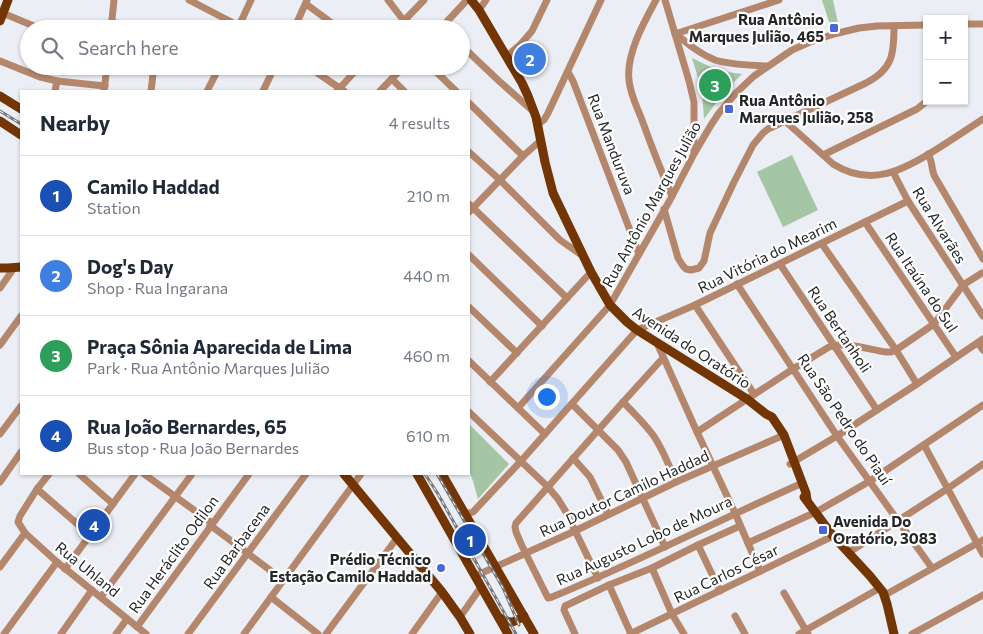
<!DOCTYPE html>
<meta charset="utf-8">
<style>
:root{--surface:#fff;--page:#f6f6f7;--text:#1f2937;--muted:#747a83;--line:#e0e1e3;--accent:#b45309}
body{margin:0;font-family:Commissioner,sans-serif;background:var(--page);color:var(--text)}
.controls{position:absolute;right:15px;top:15px;display:grid;overflow:hidden;border-radius:0px;box-shadow:0 1px 4px #0004}
.controls button{width:45px;height:45px;display:grid;place-items:center;padding:0;border:0;border-bottom:1px solid var(--line);background:var(--surface);color:var(--text);font:25px sans-serif}
.you{position:absolute;left:546px;top:396px;width:18px;height:18px;margin:-12px;border:4px solid #fff;border-radius:50%;background:#1a73e8;box-shadow:0 0 0 8px #1a73e833}
.badge{display:grid;place-items:center;width:32px;height:32px;border-radius:50%;background:var(--accent);color:#fff;font-size:16px;font-weight:700}
.pin{position:absolute;translate:-50% -50%;border:2px solid #fff;box-shadow:0 1px 5px #0006}
.list{margin:0;padding:0;list-style:none}
h2{display:flex;justify-content:space-between;align-items:center;height:65px;margin:0;padding:0 20px;font-size:21px}
h2 small{font-size:16px;font-weight:400;color:var(--muted)}
.list li{display:grid;grid-template-columns:32px 1fr auto;gap:15px;align-items:center;box-sizing:border-box;height:80px;padding:0 20px;border-top:1px solid var(--line)}
.list b{display:block;font-size:19px;white-space:nowrap}
.list p{margin:0;font-size:16px;white-space:nowrap;color:var(--muted)}
.list em{font-size:16px;font-style:normal;color:var(--muted)}
.icon{flex:none;width:28px;height:28px;fill:none;stroke:currentColor;stroke-width:2;stroke-linecap:round;stroke-linejoin:round}
.map{position:relative;flex:none;width:983px;height:634px;overflow:hidden}
.search{position:absolute;background:var(--surface);box-shadow:0 1px 4px #0004;left:20px;top:20px;width:450px;height:55px;display:flex;align-items:center;gap:12px;box-sizing:border-box;padding:0 18px;border-radius:28px;color:var(--muted);font-size:19px}
.panel{position:absolute;background:var(--surface);box-shadow:0 1px 4px #0004;left:20px;top:90px;width:450px;height:385px;border-radius:0px}
.map>svg:first-child{display:block}
.green{fill:#a5c6a5}
.lines{fill:none;stroke-linecap:round;stroke-linejoin:round}
.minor{stroke:#b4876d;stroke-width:7}
.major{stroke:#733504;stroke-width:9}
.rail-casing{stroke:#75787b;stroke-width:3}
.rail{stroke:#fff;stroke-width:1;stroke-dasharray:4;stroke-linecap:butt}
.poi-dot{fill:#4766d9;stroke:#fff;stroke-width:2}
.labels{text-anchor:middle;dominant-baseline:central;stroke-width:4.5;stroke-linejoin:round;paint-order:stroke}
.poi-label{font-size:15px;font-weight:bold;fill:#242628;stroke:#fff;text-anchor:end}
.street-label{font-size:15px;fill:#242628;stroke:#fff}
</style>
<div class="map">
<svg width="983" height="634" viewBox="0 0 983 634">
<rect width="100%" height="100%" fill="#ebeef4"/>
<g class="green">
<polygon points="822,0 833,0 838,23 830,25"/>
<polygon points="692,58 719,71 742,74 725,91 704,119 702,91"/>
<polygon points="792,155 818,210 783,227 757,172"/>
<polygon points="469,424 509,464 478,499 473,481 469,471"/>
</g>
<g class="lines">
<g class="minor">
<polyline points="189,0 239,26"/>
<polyline points="388,0 404,21"/>
<path d="M656,0C644,22 626,54 629,80C630,94 637,107 642,120C651,145 661,171 672,196"/>
<polyline points="665,0 689,81 694,102 694,153"/>
<polyline points="306,4 340,29"/>
<polyline points="479,10 486,0"/>
<polyline points="0,12 41,29"/>
<polyline points="112,23 126,24 139,29"/>
<polyline points="964,24 983,24"/>
<polyline points="238,28 251,0"/>
<polyline points="111,29 114,0"/>
<polyline points="294,29 307,0"/>
<polyline points="396,29 424,0"/>
<polyline points="440,29 467,0"/>
<polyline points="675,34 779,0"/>
<path d="M676,34C688,44 700,54 715,60C731,65 750,65 766,66"/>
<polyline points="461,45 499,81 534,112"/>
<polyline points="507,56 520,45 532,31 547,0"/>
<polyline points="0,61 40,77 57,81 105,86"/>
<polyline points="307,66 344,91"/>
<polyline points="430,66 456,91"/>
<polyline points="568,72 573,81 639,254"/>
<polyline points="392,79 404,91"/>
<polyline points="55,91 57,81"/>
<polyline points="104,91 107,66"/>
<polyline points="151,91 154,66"/>
<polyline points="207,91 220,66"/>
<polyline points="263,91 275,66"/>
<polyline points="337,91 360,66"/>
<polyline points="380,91 404,66"/>
<polyline points="469,103 523,156"/>
<path d="M785,121L866,83C893,69 894,54 894,26"/>
<polyline points="537,125 544,120 548,113 601,0"/>
<polyline points="469,152 500,180 560,240 583,256"/>
<path d="M928,154C933,162 931,170 935,177L983,259"/>
<polyline points="823,155 917,109 927,101"/>
<polyline points="893,172 908,201 983,316"/>
<polyline points="469,204 567,298"/>
<path d="M664,209L678,258L683,266L686,269L691,270L699,268L704,261L710,233L734,182L753,145L763,133L768,129L785,121L833,164C871,188 904,170 937,149C953,139 968,129 983,119"/>
<polyline points="469,212 523,156 540,141"/>
<polyline points="865,222 956,357"/>
<polyline points="822,244 896,350 917,384"/>
<polyline points="469,255 542,326"/>
<polyline points="780,264 877,410"/>
<polyline points="737,284 837,436 932,568"/>
<polyline points="0,288 14,268"/>
<polyline points="695,305 754,394"/>
<polyline points="469,307 517,353"/>
<polyline points="657,343 697,432 735,513 760,571"/>
<polyline points="978,343 983,350"/>
<polyline points="0,345 21,316"/>
<path d="M663,358L623,402L516,523L515,527L516,532L522,546L548,598L552,597C635,563 715,522 798,485"/>
<polyline points="469,361 545,434"/>
<polyline points="490,382 591,272"/>
<path d="M623,402C633,412 644,423 653,435C663,449 669,466 676,482"/>
<polyline points="572,404 618,450 626,462 665,547"/>
<polyline points="518,408 610,305 670,200 694,154 711,125 719,113 737,92 754,76 792,50 810,42 834,34 859,28 877,26 927,25"/>
<polyline points="469,412 548,487 558,499 566,512 598,578"/>
<path d="M697,432L793,369L829,347C845,341 870,350 886,352H891L896,350L934,324L963,285L982,273"/>
<polyline points="0,434 21,406"/>
<polyline points="924,445 983,554"/>
<polyline points="573,458 590,477 608,514"/>
<polyline points="790,464 837,436 917,384 983,339"/>
<polyline points="49,474 37,489 20,516 18,522 25,533 57,562 146,634"/>
<polyline points="79,474 113,504"/>
<polyline points="144,474 212,523"/>
<polyline points="0,482 21,452"/>
<polyline points="37,489 90,535"/>
<polyline points="465,513 470,513 473,512 521,461 637,330 695,305 908,201"/>
<polyline points="210,525 283,580"/>
<polyline points="748,543 816,512 870,481 983,405"/>
<polyline points="698,545 720,591"/>
<polyline points="848,553 947,489 983,464"/>
<polyline points="0,567 25,533"/>
<polyline points="652,568 672,614 684,634"/>
<polyline points="65,569 135,474"/>
<polyline points="475,576 575,531 676,482 784,435"/>
<polyline points="609,585 631,634"/>
<polyline points="784,593 808,634"/>
<polyline points="885,595 983,540"/>
<polyline points="101,597 192,474"/>
<polyline points="271,597 318,634"/>
<polyline points="735,616 745,634"/>
<polyline points="460,617 481,587"/>
<polyline points="137,627 249,474"/>
<polyline points="4,634 57,562"/>
<polyline points="61,634 92,590"/>
<polyline points="116,634 127,619"/>
<polyline points="188,634 306,474"/>
<polyline points="244,634 361,474"/>
<polyline points="326,634 397,538"/>
<polyline points="412,634 442,592"/>
<polyline points="575,634 564,610 565,606 609,585 652,568 698,545 740,526"/>
<polyline points="630,634 833,536"/>
<polyline points="799,634 880,588"/>
<polyline points="912,634 983,595"/>
</g>
<g class="major">
<polyline points="471,0 479,10 522,83 528,96 536,117 545,162 553,193 591,272 610,305 627,322 637,330 747,399 766,414 772,417 784,435 806,493 807,500"/>
<polyline points="0,21 8,0"/>
<polyline points="0,96 21,109"/>
<polyline points="0,121 21,135"/>
<polyline points="0,268 8,268 21,267"/>
<polyline points="344,474 442,592 460,617 470,634"/>
<polyline points="417,474 508,634"/>
<polyline points="442,474 534,634"/>
<polyline points="804,497 833,536 870,576 883,592 887,604 894,634"/>
<path d="M500,618C511,624 513,623 524,616"/>
</g>
<g class="rail-casing">
<g id="rail">
<polyline points="0,111 21,124"/>
<polyline points="425,474 438,494 516,634"/>
<polyline points="437,474 503,588 519,625"/>
</g>
</g>
<use href="#rail" class="rail"/>
</g>
<g class="poi-dot">
<rect x="829" y="23" width="10" height="10" rx="2.5"/>
<rect x="724" y="104" width="10" height="10" rx="2.5"/>
<rect x="818" y="525" width="10" height="10" rx="2.5"/>
<circle cx="441" cy="568" r="5"/>
</g>
<g class="labels">
<g class="poi-label">
<text x="824" y="19">Rua Antônio<tspan x="824" dy="17">Marques Julião, 465</tspan></text>
<text x="739" y="100" text-anchor="start">Rua Antônio<tspan x="739" dy="17">Marques Julião, 258</tspan></text>
<text x="833" y="521" text-anchor="start">Avenida Do<tspan x="833" dy="17">Oratório, 3083</tspan></text>
<text x="431" y="559">Prédio Técnico<tspan x="431" dy="17">Estação Camilo Haddad</tspan></text>
</g>
<g class="street-label">
<text transform="translate(612 144) rotate(69)">Rua Manduruva</text>
<text transform="translate(651 204) rotate(-61)">Rua Antônio Marques Julião</text>
<text transform="translate(940 225) rotate(58)">Rua Alvarães</text>
<text transform="translate(767 255) rotate(-26)">Rua Vitória do Mearim</text>
<text transform="translate(922 282) rotate(56)">Rua Itaúna do Sul</text>
<text transform="translate(840 329) rotate(56)">Rua Bertanholi</text>
<text transform="translate(692 347) rotate(33)">Avenida do Oratório</text>
<text transform="translate(845 419) rotate(56)">Rua São Pedro do Piauí</text>
<text transform="translate(624 493) rotate(-25)">Rua Doutor Camilo Haddad</text>
<text transform="translate(644 540) rotate(-25)">Rua Augusto Lobo de Moura</text>
<text transform="translate(236 546) rotate(-54)">Rua Barbacena</text>
<text transform="translate(173 554) rotate(-54)">Rua Heráclito Odilon</text>
<text transform="translate(88 569) rotate(39)">Rua Uhland</text>
<text transform="translate(726 573) rotate(-26)">Rua Carlos César</text>
</g>
</g>
</svg>
<div class="controls">
<button>+</button>
<button>−</button>
</div>
<div class="you"></div>
<div class="pin badge" style="left:470px;top:540px;background:#1a4fb4">1</div>
<div class="pin badge" style="left:530px;top:59px;background:#3f7fe0">2</div>
<div class="pin badge" style="left:715px;top:85px;background:#2e9e5b">3</div>
<div class="pin badge" style="left:94px;top:525px;background:#1a4fb4">4</div>
<div class="search"><svg class="icon" aria-label="search" viewBox="0 0 24 24"><circle cx="10" cy="10" r="6"/><path d="M15 15l6 6"/></svg>Search here</div>
<section class="panel">
<h2>Nearby<small>4 results</small></h2>
<ul class="list">
<li><span class="badge" style="background:#1a4fb4">1</span><div><b>Camilo Haddad</b><p>Station</p></div><em>210 m</em></li>
<li><span class="badge" style="background:#3f7fe0">2</span><div><b>Dog's Day</b><p>Shop · Rua Ingarana</p></div><em>440 m</em></li>
<li><span class="badge" style="background:#2e9e5b">3</span><div><b>Praça Sônia Aparecida de Lima</b><p>Park · Rua Antônio Marques Julião</p></div><em>460 m</em></li>
<li><span class="badge" style="background:#1a4fb4">4</span><div><b>Rua João Bernardes, 65</b><p>Bus stop · Rua João Bernardes</p></div><em>610 m</em></li>
</ul>
</section>
</div>
